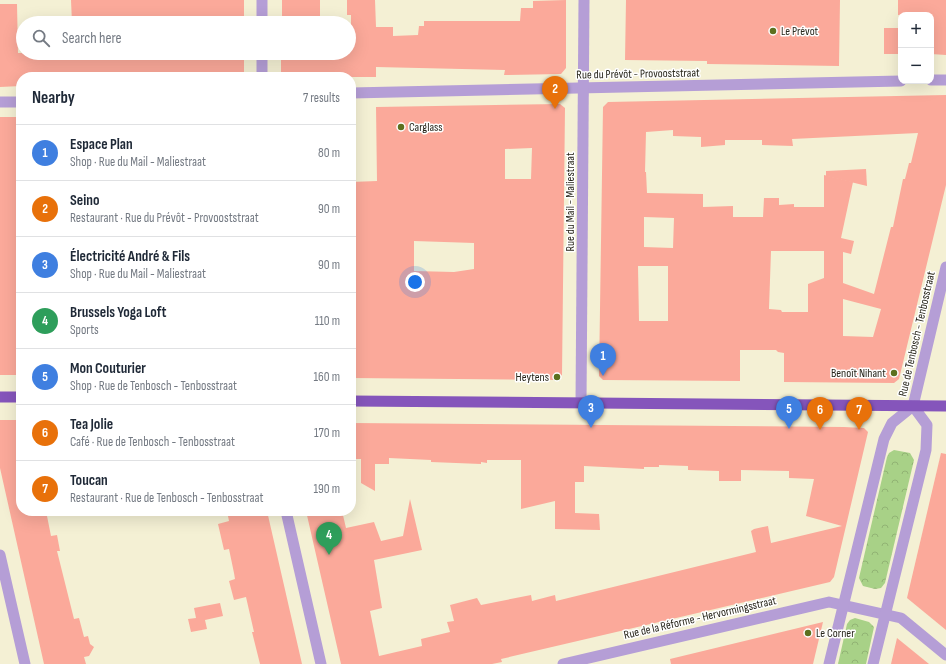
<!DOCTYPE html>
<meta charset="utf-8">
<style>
:root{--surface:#fff;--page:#f6f6f7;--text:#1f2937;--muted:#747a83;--line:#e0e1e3;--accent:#111827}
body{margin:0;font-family:"Sofia Sans Condensed",sans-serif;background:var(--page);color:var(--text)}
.controls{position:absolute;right:12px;top:12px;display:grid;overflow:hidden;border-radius:8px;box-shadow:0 4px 16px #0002}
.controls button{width:36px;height:36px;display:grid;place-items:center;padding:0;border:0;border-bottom:1px solid var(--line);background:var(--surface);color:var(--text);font:20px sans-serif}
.you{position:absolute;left:415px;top:282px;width:14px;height:14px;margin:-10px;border:3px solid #fff;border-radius:50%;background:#1a73e8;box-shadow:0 0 0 6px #1a73e833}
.badge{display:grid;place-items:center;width:26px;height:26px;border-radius:50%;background:var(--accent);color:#fff;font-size:13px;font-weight:700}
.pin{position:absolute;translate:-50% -33px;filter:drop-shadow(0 1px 2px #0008)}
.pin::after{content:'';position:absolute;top:21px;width:14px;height:12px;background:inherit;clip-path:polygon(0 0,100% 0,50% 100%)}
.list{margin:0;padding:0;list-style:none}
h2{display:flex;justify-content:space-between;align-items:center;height:52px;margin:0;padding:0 16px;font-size:17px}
h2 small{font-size:13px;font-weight:400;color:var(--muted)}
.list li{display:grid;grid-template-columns:26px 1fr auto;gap:12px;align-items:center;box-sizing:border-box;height:56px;padding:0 16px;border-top:1px solid var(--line)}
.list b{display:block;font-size:15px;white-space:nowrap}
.list p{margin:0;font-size:13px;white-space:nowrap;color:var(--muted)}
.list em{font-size:13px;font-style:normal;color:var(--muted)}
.icon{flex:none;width:22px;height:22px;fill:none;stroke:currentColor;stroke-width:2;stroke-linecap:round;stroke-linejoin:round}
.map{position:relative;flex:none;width:946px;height:664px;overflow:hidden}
.search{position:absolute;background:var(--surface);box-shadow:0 4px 16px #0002;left:16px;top:16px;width:340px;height:44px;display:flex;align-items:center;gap:10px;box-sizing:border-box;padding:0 14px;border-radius:22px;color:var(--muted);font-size:15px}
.panel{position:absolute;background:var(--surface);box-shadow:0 4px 16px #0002;left:16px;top:72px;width:340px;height:444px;border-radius:16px}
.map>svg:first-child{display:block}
.park{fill:url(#park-crowns)}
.building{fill:#fba99a;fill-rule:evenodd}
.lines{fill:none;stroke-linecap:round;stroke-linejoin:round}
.minor{stroke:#b59ed6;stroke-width:11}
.primary{stroke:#8555bb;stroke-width:11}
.poi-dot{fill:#5c701f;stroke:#fff;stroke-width:1.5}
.labels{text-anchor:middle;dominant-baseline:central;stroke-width:3;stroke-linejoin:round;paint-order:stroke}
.poi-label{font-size:12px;fill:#27251a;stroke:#fff;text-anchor:start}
.street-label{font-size:12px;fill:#27251a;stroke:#fff}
</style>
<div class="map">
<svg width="946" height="664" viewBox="0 0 946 664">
<defs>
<pattern id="park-crowns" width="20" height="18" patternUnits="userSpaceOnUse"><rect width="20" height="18" fill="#a8d187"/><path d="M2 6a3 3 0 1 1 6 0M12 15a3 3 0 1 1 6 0" fill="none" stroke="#91b374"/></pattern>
</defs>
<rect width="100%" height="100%" fill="#f4f0d4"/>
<g class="park">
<polygon points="894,450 910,453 914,460 885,583 881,588 875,589 863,586 859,578 887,457 889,453"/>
<polygon points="855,618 869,622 874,627 866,664 838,664 847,624 850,620"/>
</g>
<g class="building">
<polygon points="71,0 244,0 244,23 72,23"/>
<rect x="282" y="0" width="38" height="23"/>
<polygon points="347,0 375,0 376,27 393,27 393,36 418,35 419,26 424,26 424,21 520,21 521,8 533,8 533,1 566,0 566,68 561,74 504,75 505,70 376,67 376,77 281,77 281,53 349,53 349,45 351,45 351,15 347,15"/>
<polygon points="626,0 840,0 839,66 707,64 707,61 625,60"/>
<polygon points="898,0 946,0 946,55 931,54 931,15 898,15"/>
<polygon points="0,4 17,4 18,53 244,53 244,77 21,77 21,86 0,87"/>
<rect x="884" y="28" width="17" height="26"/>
<path d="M946,95V185L899,379L894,383L784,382V353L778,352L776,350H740V381L603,380L599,376L603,107L608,102ZM673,130V136L701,137V147L725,145V140H762V145L793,146L792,139L918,133L911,163H909L905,179H903L893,227H891L874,294L843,283V252L851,254L854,241L841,238L853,182L824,175V207H794V204L779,205V198H764L763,217H733V206L703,207V194L647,193L646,172H645L646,132ZM644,217L674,218L673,248L644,247ZM771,251H824V278L808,284V312H782L781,310L769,309ZM638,266H668V321H639ZM843,299L881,309L873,337L843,336Z"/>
<path d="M560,104L565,108L562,375L557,380L351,378V182L377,181L376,107ZM532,148L531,179H505V149ZM414,241L474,243V269L454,272L414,271Z"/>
<polygon points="0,117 21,117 21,188 18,188 21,246 21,375 0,375"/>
<polygon points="866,169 867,186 826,176 826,171"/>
<polygon points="0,420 21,420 21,511 46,511 51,536 57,535 60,551 57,551 74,619 79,618 84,637 88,636 90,644 94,647 89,656 84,657 86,664 44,664 0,468"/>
<polygon points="351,423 844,427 864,428 868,432 834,577 830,582 501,659 502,662 492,664 341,664 306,511 342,511 346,528 374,522 381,541 403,536 410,499 422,550 374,560 382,608 370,611 379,656 422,646 421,639 450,632 447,622 454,621 450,605 477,598 481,605 531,595 532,601 555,595 556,601 756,552 751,531 754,529 768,526 771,543 842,526 806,516 814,479 789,478 789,471 741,470 741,481 719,481 719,471 688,470 688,466 659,465 659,467 644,467 644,469 584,466 584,482 575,482 575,513 599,514 600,530 555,529 555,501 521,509 521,460 487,460 487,463 481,462 481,464 431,462 431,460 389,458 389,464 375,464 375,491 361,483 361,459 351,459"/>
<polygon points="941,453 946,454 946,630 907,598"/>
<polygon points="227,511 267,511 302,664 260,664 252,632 254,632 246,597 234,600 229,581 235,579 234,573 229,549 224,550 218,524 229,521"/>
<polygon points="220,603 223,616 205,620 207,629 191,632 188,619 196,618 194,608"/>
<polygon points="823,622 813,664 671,664 670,659"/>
<polygon points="897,638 929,664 891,664"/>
</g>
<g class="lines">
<g class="minor">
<polyline points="262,23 262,0"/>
<polyline points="262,77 262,53"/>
<polyline points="931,80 946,80"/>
<polyline points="351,93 901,81"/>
<polyline points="0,102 21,102"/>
<polyline points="581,403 584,0"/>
<polyline points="913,406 946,267"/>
<polyline points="286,511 321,664"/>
<polyline points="0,555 25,664"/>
<polyline points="563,664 829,602 901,618 946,655"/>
<polyline points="829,664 884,439 892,423 913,406"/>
<polyline points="873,664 926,450 927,425 913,406"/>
</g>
<g class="primary">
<polyline points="0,397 21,397"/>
<polyline points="351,401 946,406"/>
</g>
</g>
<g class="poi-dot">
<circle cx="773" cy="31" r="4"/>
<circle cx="401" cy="127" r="4"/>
<circle cx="894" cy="373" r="4"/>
<circle cx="557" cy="377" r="4"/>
<circle cx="808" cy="633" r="4"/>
</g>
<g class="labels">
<g class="poi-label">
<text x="781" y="31">Le Prévot</text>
<text x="409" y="127">Carglass</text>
<text x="886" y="373" text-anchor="end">Benoît Nihant</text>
<text x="549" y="377" text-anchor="end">Heytens</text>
<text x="816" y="633">Le Corner</text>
</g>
<g class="street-label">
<text transform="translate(638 74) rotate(-1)">Rue du Prévôt - Provooststraat</text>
<text transform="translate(570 202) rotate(-90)">Rue du Mail - Maliestraat</text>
<text transform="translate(917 334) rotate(-77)">Rue de Tenbosch - Tenbosstraat</text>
<text transform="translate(700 618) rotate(-13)">Rue de la Réforme - Hervormingsstraat</text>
</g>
</g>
</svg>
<div class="controls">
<button>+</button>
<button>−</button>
</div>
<div class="you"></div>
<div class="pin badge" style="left:603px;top:376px;background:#3f7fe0">1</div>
<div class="pin badge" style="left:555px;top:109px;background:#e8710a">2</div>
<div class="pin badge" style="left:591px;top:428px;background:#3f7fe0">3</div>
<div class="pin badge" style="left:329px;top:555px;background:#2e9e5b">4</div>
<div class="pin badge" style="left:789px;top:429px;background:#3f7fe0">5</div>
<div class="pin badge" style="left:820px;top:430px;background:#e8710a">6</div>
<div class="pin badge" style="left:859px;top:430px;background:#e8710a">7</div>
<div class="search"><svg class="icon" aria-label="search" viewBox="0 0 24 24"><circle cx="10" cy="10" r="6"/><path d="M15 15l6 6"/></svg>Search here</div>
<section class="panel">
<h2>Nearby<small>7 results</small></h2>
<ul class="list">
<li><span class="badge" style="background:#3f7fe0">1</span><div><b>Espace Plan</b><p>Shop · Rue du Mail - Maliestraat</p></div><em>80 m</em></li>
<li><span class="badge" style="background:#e8710a">2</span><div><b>Seino</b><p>Restaurant · Rue du Prévôt - Provooststraat</p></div><em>90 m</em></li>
<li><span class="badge" style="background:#3f7fe0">3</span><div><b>Électricité André &amp; Fils</b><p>Shop · Rue du Mail - Maliestraat</p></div><em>90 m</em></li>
<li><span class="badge" style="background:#2e9e5b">4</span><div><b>Brussels Yoga Loft</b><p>Sports</p></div><em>110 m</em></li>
<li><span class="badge" style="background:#3f7fe0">5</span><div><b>Mon Couturier</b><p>Shop · Rue de Tenbosch - Tenbosstraat</p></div><em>160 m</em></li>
<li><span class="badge" style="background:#e8710a">6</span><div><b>Tea Jolie</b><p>Café · Rue de Tenbosch - Tenbosstraat</p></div><em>170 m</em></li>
<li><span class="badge" style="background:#e8710a">7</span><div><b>Toucan</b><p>Restaurant · Rue de Tenbosch - Tenbosstraat</p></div><em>190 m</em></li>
</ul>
</section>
</div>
